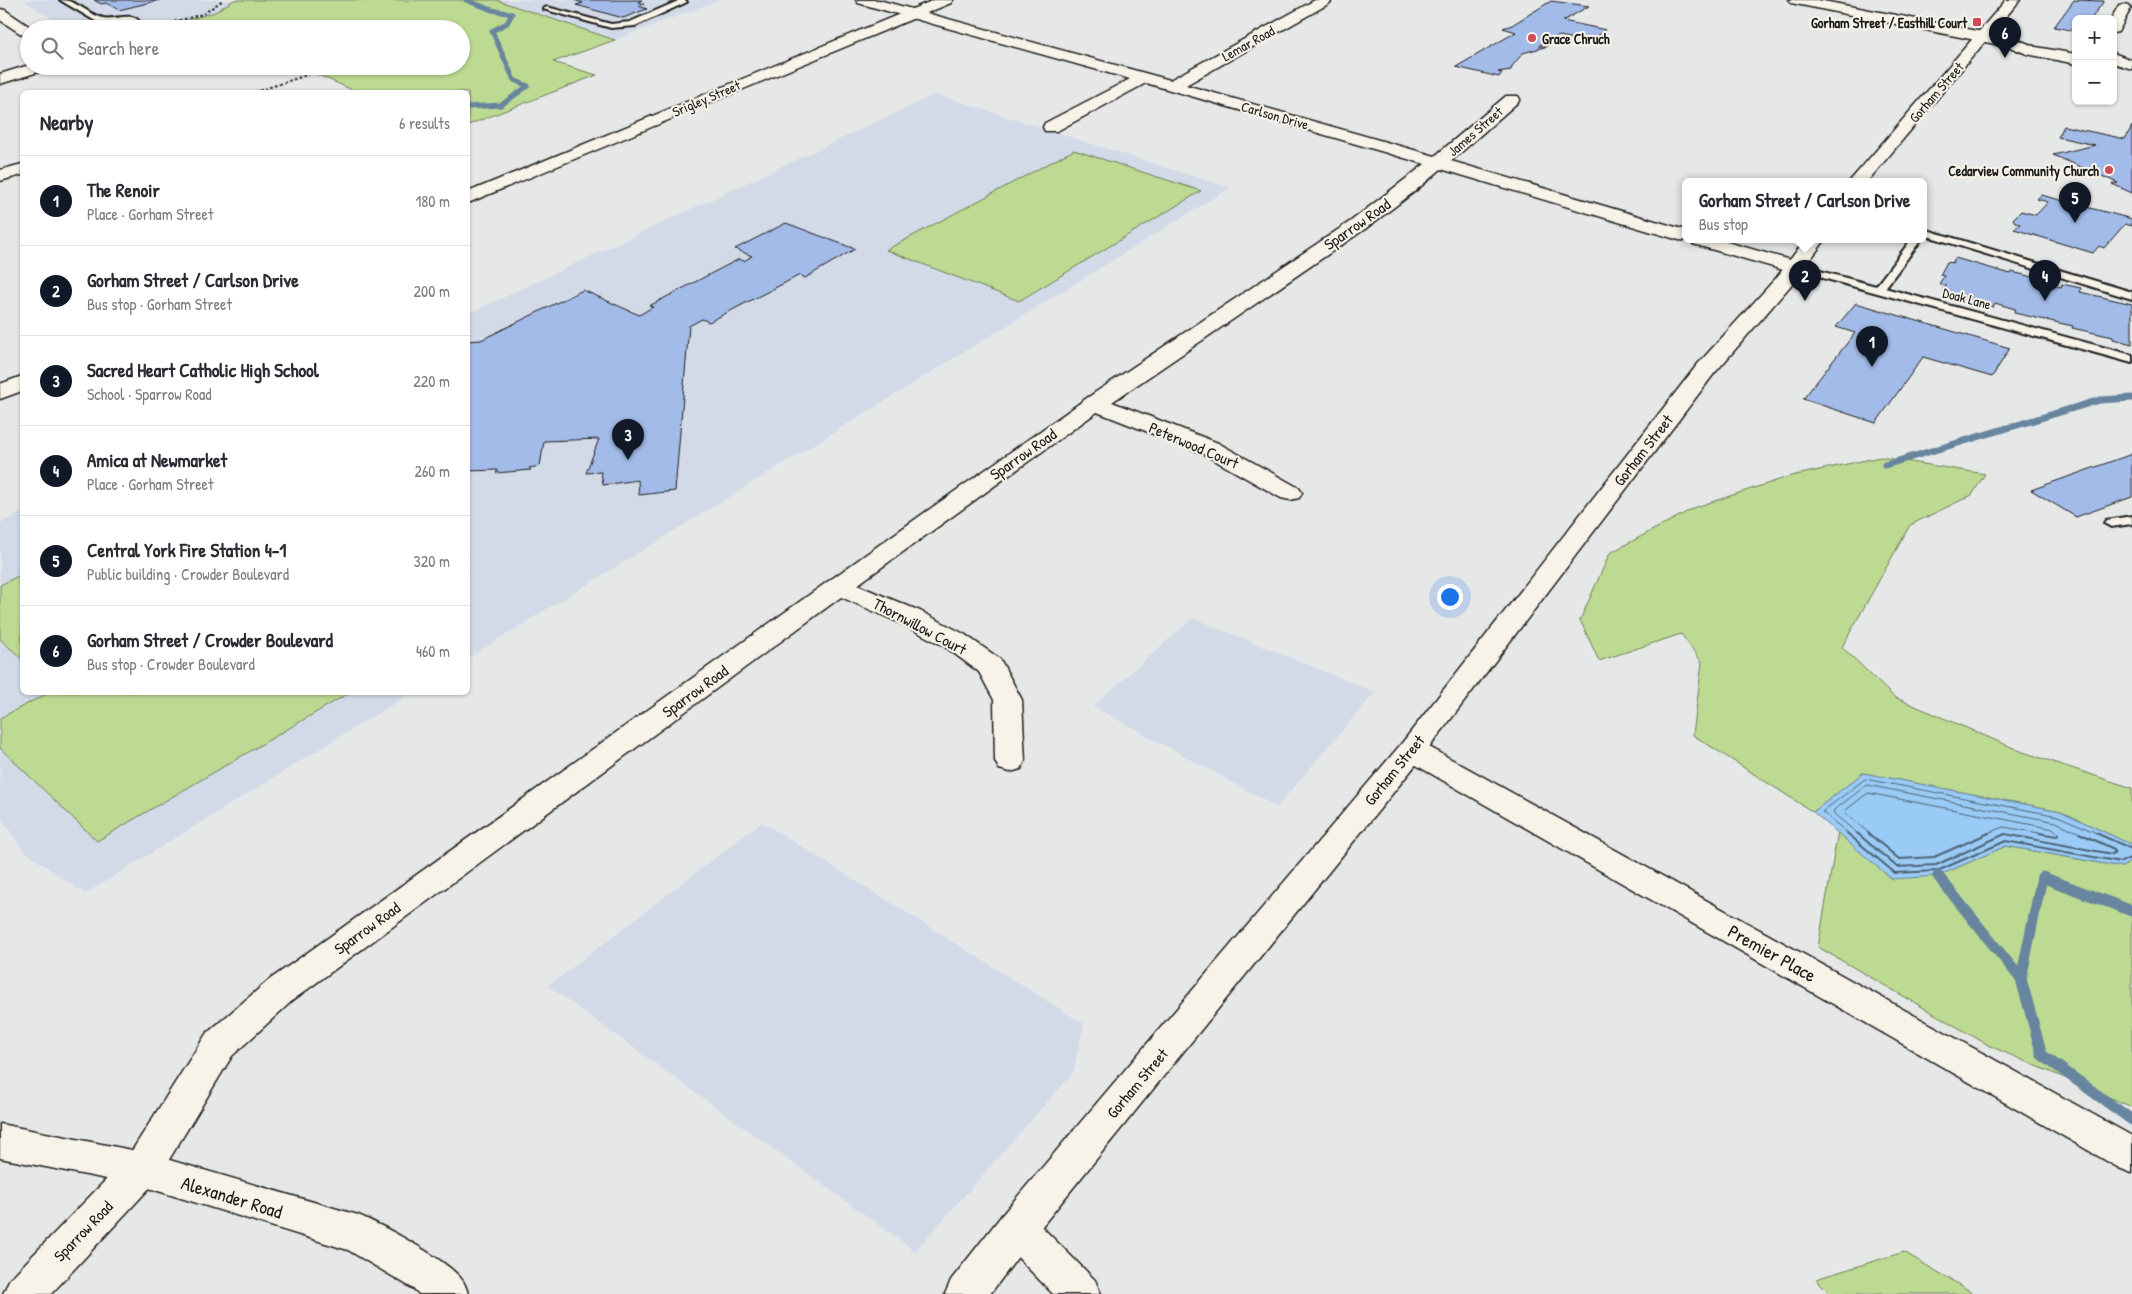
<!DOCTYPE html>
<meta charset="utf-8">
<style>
:root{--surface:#fff;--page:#f2f2f3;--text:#2b2b33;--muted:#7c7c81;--line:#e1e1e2;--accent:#111827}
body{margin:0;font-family:"Patrick Hand",sans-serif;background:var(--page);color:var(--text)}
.controls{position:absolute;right:15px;top:15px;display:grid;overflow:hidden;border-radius:8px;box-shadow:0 1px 4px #0004}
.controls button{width:45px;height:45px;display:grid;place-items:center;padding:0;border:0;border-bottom:1px solid var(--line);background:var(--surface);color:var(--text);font:25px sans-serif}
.you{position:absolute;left:1449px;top:596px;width:18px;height:18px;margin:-12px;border:4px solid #fff;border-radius:50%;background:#1a73e8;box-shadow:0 0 0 8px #1a73e833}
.badge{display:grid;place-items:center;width:32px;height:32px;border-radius:50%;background:var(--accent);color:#fff;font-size:16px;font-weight:700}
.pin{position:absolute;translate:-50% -41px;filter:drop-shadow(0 1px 2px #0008)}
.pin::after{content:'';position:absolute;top:26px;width:18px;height:15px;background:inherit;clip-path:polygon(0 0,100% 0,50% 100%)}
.popup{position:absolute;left:1682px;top:178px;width:245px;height:65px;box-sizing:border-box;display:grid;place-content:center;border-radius:8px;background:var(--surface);filter:drop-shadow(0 1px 4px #0005);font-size:16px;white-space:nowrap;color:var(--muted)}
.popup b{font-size:19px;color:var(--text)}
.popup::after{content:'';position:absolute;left:50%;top:100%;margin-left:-10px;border:10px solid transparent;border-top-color:var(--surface)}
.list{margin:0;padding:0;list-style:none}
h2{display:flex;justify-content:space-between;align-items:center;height:65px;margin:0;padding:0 20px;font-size:21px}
h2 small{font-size:16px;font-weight:400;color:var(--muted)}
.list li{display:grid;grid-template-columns:32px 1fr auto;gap:15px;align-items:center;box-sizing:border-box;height:90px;padding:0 20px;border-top:1px solid var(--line)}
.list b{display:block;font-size:19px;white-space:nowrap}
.list p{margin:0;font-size:16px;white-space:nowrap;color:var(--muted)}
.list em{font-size:16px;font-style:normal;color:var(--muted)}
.icon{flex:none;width:28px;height:28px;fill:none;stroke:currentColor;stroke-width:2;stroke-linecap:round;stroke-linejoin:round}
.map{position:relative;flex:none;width:2132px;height:1294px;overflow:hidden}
.search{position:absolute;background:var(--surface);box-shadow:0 1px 4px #0004;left:20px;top:20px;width:450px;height:55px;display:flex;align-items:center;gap:12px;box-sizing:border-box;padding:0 18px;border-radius:28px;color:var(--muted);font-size:19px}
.panel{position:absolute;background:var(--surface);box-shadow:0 1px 4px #0004;left:20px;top:90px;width:450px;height:605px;border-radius:8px}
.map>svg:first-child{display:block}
.built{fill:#d2dae8}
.green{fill:#bcda92;stroke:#6c7b57}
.water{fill:#9acbf6;stroke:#68859f}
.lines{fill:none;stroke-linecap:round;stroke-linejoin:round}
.shore-far1{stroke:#4e6273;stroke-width:1}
.shore{stroke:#4e6273;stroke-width:2}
.stream-far2{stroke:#68859f;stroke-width:5}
.stream-far1{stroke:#68859f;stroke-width:7}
.stream{stroke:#68859f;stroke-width:11}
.building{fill:#a2bbe8;stroke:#1c1c1c}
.service-casing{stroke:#1c1c1c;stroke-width:4}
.minor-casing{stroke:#1c1c1c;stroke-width:3}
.tertiary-casing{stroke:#1c1c1c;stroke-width:3}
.secondary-casing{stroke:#1c1c1c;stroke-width:3}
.path{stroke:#1c1c1c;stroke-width:2;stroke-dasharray:2.5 2.5;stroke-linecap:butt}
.service{fill:#f7f3e8;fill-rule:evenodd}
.minor{fill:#f7f3e8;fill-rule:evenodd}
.tertiary{fill:#f7f3e8;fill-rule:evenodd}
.secondary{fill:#f7f3e8;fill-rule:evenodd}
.poi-dot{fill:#d1495b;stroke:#f7f3e8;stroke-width:2}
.labels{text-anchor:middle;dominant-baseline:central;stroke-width:4;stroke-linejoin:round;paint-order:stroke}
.far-poi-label{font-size:14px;font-weight:bold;fill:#1c1c1c;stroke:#f7f3e8;text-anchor:end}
.far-street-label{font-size:14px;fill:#1c1c1c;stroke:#f7f3e8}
.street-label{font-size:16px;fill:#1c1c1c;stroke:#f7f3e8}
.near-street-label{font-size:19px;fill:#1c1c1c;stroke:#f7f3e8}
</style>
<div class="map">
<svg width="2132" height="1294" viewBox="0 0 2132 1294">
<rect width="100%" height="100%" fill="#e6e8e8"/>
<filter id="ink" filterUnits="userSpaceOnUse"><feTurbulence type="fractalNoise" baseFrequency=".02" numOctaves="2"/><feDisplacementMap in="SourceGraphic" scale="10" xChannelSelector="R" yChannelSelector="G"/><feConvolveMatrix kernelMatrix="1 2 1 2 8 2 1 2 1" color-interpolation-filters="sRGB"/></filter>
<g filter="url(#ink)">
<g class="built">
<polygon points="23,0 234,0 215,12 156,29 68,29"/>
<polygon points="496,0 719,0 615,40"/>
<polygon points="936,94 1230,188 468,658 468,314"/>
<polygon points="22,512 22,692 411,693 85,894 23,850 0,817 0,523"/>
<polygon points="1193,618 1375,692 1277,807 1093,706"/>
<polygon points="762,822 1084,1024 1073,1073 915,1251 548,986"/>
</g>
<g class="green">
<polygon points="234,0 496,0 615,40 553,62 597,75 468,125 468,92 357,92 298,66 461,66 461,29 156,29 215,12"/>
<polygon points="1074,150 1201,191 1019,301 886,250"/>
<polygon points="1880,457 1985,474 1972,495 1910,525 1842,647 1894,697 2023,752 2132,788 2132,845 2060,811 1863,773 1813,812 1693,735 1702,662 1681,634 1599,661 1580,620 1610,553 1696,507 1791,476"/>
<polygon points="22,574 22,659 0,639 0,585"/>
<polygon points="50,692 349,692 349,693 97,841 0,748 0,718"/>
<polygon points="1838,831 1893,878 1938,876 2006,846 2122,867 2132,861 2132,1107 1990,1046 1818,947"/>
<polygon points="1904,1252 1975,1294 1831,1294 1816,1279"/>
</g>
<polygon class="water" points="1863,773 2060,811 2132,845 2132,861 2122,867 2006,846 1938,876 1892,879 1813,812"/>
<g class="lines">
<g class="shore-far1">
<polyline points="1849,834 1822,812 1865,779 2058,816 2099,834"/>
<polyline points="1858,834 1833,813 1834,810 1867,785 2056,822 2082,834"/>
<polyline points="1870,834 1845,813 1846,810 1868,793 2054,829 2059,834"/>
<polyline points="1986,834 2003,827 2046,834"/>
</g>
<g class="shore">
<polyline points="1847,833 1895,873 1937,871 2006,841 2121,862 2132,857"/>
<polyline points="1857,833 1897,867 1936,865 2005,834 2112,854 2115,852 2114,849 2079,833"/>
<polyline points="1868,833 1899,859 1934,857 1989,833"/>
<polyline points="2039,833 2057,836 2058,833"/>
<polyline points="2096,833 2132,849"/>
</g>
<polyline class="stream-far2" points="466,0 492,10 512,14 507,23 492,31 514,80 528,86 501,105 468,107"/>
<polyline class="stream-far1" points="1885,465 2100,400 2132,398"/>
<g class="stream">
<polyline points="1938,876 2021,979"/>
<polyline points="2132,911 2042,877 2021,979 2042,1055 2132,1120"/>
</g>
</g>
<g class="building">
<polygon points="94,0 160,0 119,10 106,3 101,4"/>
<polygon points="574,0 642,0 638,2 644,4 639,6 647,9 623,18 576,5 583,3"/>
<polygon points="2074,0 2104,1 2091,19 2076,19 2076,31 2054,27"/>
<polygon points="1551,1 1589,6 1563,21 1606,30 1589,42 1559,36 1553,39 1549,39 1539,46 1548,46 1523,53 1513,65 1511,70 1498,72 1502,73 1499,77 1456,67 1516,32 1503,28 1512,25"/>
<polygon points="2064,126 2125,139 2132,126 2132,193 2112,184 2118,183 2053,155 2095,145 2058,137"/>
<polygon points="2041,195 2132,219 2132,226 2125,224 2104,248 2099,246 2093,253 2014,229 2020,224 2015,222 2013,219 2021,211 2036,215 2048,202 2037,199"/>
<polygon points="786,223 855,249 805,278 800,275 709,322 702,319 689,326 675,491 639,495 638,480 603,485 601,472 586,473 599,439 544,441 540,466 529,468 531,470 496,473 498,470 468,471 468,341 481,340 583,290 639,315 653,307 649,306 739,259 744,261 752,256 735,249"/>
<polygon points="1955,258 2011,274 2012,272 2037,278 2036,281 2061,287 2062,284 2081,288 2080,292 2132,304 2132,344 2113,339 2113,337 2072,328 2073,326 2014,313 2015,309 1995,303 1993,307 1956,297 1957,294 1943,290 1946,286 1939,284 1944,276 1940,275 1947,262 1952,263"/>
<polygon points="1856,303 2010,348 1992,377 1923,357 1876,423 1803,399 1855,333 1836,327"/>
<polygon points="2132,454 2132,497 2076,517 2031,490"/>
</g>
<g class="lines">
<g class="service-casing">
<g id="service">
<path d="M60,0C77,0 87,14 103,18C115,21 137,9 141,26L137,29H126L133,25L130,21L104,23L100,29H91L97,22Z"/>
<polygon points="677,0 685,0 687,2 635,26 611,28 543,9 547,7 611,24 630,22 678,1"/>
<polygon points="1924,229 2132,292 2132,299 1924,235"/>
<polygon points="1911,240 1921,240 1885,288 2132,355 2132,363 1790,269 1789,267 1794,264 1876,286"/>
<polygon points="2132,516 2132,524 2111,527 2104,523 2106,520"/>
</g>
</g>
<g class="minor-casing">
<g id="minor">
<polygon points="856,0 879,0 1170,80 1315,0 1332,0 1330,3 1186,85 1435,156 1506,96 1518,96 1520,99 1518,102 1451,161 1686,230 1686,240 1720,240 1801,263 1804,267 1801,271 1794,273 1787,271 1693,244 1691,241 1679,240 1441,169 1414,192 1365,229 1112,402 1218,443 1299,488 1302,493 1299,498 1290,500 1281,498 1202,453 1097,412 857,585 920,611 964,634 1000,659 1022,700 1025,761 1021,769 1010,772 999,769 995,761 994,700 979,672 944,646 900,623 841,597 293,1000 232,1056 156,1181 51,1294 3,1294 9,1280 128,1157 206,1034 269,980 903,528 1087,398 1351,221 1425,164 1146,83 1057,131 1045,131 1043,127 1045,123 1130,79 858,3"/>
<polygon points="1789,0 1818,0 2014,38 2036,47 2076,54 2076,64 2027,54 2010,47 1796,4 1791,3"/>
<polygon points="2124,4 2129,5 2131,8 2118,32 2113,33 2113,19 2111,19 2119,5"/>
<polygon points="0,9 5,10 33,29 29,29 29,37 24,36 0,20"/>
<polygon points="2113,53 2132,60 2132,69 2113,63"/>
<polygon points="29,65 51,66 48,69 0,84 0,74"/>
<polygon points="22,164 22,175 0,181 0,170"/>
<polygon points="1412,740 1422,743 2132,1136 2132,1173 2119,1168 1402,757 1397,750 1402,743"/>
<polygon points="1016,1209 1030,1215 1095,1280 1101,1294 1053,1294 1002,1241 996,1228 1002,1215"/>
</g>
</g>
<g class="tertiary-casing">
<g id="tertiary">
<polygon points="934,0 953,0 951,3 468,203 468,192"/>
<polygon points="22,376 22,391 0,399 0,384"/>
<path d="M0,1124L142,1152L358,1215C382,1225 448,1260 462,1280C465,1284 467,1290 468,1294H419L414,1289L348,1250L142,1186L0,1158Z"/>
</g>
</g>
<g class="secondary-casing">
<g id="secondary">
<polygon points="2006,0 2020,0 1867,182 1849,182"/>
<polygon points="1805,240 1825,240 1791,285 1713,375 1422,757 1030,1241 990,1294 945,1294 951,1280 1002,1215 1402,743 1697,365 1777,277"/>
</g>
</g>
<g class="path">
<polyline points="155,27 203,14 223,0"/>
<polyline points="255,92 322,70"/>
</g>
<use href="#service" class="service"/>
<use href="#minor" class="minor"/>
<use href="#tertiary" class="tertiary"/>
<use href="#secondary" class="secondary"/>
</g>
</g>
<g class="poi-dot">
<rect x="1972" y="17" width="10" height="10" rx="2.5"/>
<circle cx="1532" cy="38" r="5"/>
<circle cx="2109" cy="170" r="5"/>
</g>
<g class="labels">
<g class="far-poi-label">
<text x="1967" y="22">Gorham Street / Easthill Court</text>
<text x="1542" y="38" text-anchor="start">Grace Chruch</text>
<text x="2099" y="170">Cedarview Community Church</text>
</g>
<g class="far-street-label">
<text transform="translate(1248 43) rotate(-29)">Lemar Road</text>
<text transform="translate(1936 92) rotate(-49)">Gorham Street</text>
<text transform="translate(706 98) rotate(-23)">Srigley Street</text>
<text transform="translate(1275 115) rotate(16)">Carlson Drive</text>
<text transform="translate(1475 131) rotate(-41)">James Street</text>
<text transform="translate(1967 298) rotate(15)">Doak Lane</text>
</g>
<g class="street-label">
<text transform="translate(1357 224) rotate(-35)">Sparrow Road</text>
<text transform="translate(1194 445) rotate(23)">Peterwood Court</text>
<text transform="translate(1643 450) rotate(-52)">Gorham Street</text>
<text transform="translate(1023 454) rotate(-35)">Sparrow Road</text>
<text transform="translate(920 626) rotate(28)">Thornwillow Court</text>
<text transform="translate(695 691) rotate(-36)">Sparrow Road</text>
<text transform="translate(1394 770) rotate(-51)">Gorham Street</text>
<text transform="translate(367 928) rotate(-36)">Sparrow Road</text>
<text transform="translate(1137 1083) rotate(-50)">Gorham Street</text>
<text transform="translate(83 1231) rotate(-46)">Sparrow Road</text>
</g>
<g class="near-street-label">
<text transform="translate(1772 953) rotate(29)">Premier Place</text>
<text transform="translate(232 1197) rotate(17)">Alexander Road</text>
</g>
</g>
</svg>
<div class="controls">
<button>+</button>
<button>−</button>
</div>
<div class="you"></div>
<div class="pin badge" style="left:1872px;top:367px">1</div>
<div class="pin badge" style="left:1805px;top:301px">2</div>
<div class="popup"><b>Gorham Street / Carlson Drive</b>Bus stop</div>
<div class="pin badge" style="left:628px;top:460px">3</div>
<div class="pin badge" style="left:2045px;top:301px">4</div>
<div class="pin badge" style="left:2075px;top:223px">5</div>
<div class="pin badge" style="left:2005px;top:58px">6</div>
<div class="search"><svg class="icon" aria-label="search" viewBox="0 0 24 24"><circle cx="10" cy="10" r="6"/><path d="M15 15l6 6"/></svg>Search here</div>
<section class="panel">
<h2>Nearby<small>6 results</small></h2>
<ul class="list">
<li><span class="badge">1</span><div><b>The Renoir</b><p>Place · Gorham Street</p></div><em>180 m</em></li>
<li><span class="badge">2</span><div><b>Gorham Street / Carlson Drive</b><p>Bus stop · Gorham Street</p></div><em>200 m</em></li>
<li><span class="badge">3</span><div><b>Sacred Heart Catholic High School</b><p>School · Sparrow Road</p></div><em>220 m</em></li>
<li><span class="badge">4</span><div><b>Amica at Newmarket</b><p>Place · Gorham Street</p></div><em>260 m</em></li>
<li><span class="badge">5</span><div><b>Central York Fire Station 4-1</b><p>Public building · Crowder Boulevard</p></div><em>320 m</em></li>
<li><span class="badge">6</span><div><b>Gorham Street / Crowder Boulevard</b><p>Bus stop · Crowder Boulevard</p></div><em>460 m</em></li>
</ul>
</section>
</div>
